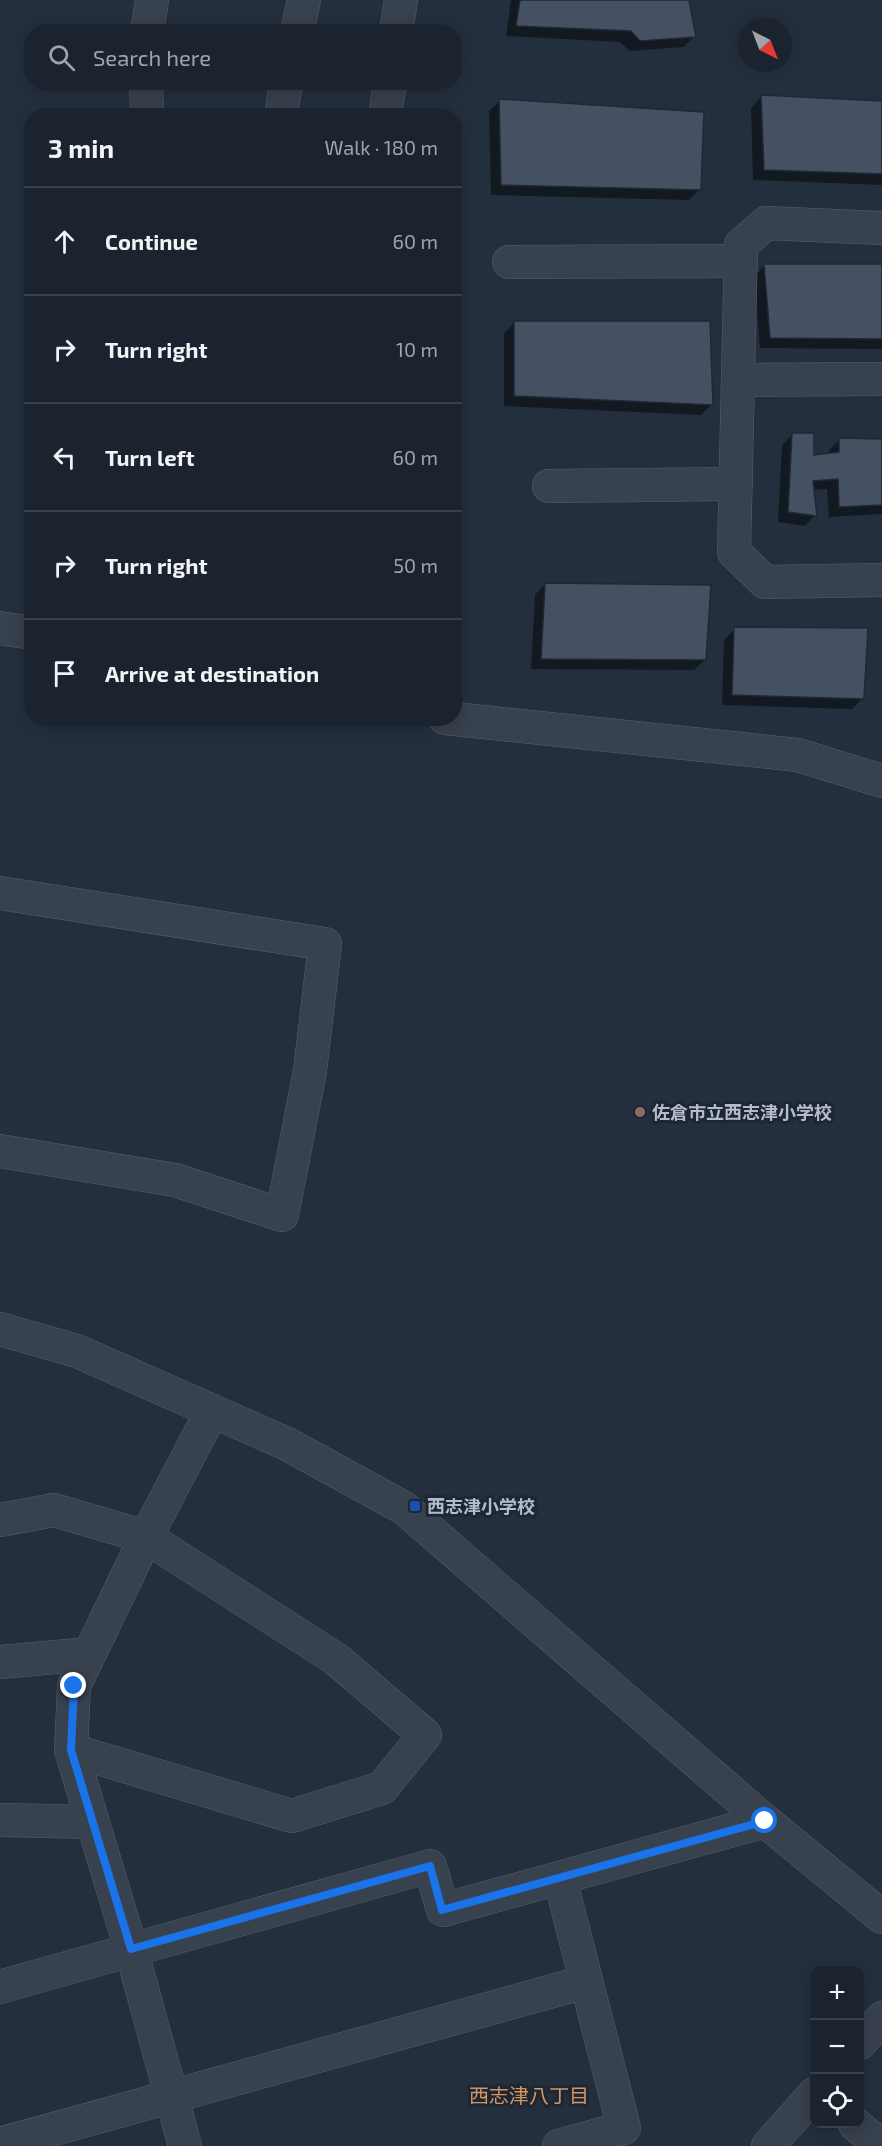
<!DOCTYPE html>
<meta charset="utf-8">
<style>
:root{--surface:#1b232e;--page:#242b36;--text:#f1f3f6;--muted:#a0a4aa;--line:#39404a}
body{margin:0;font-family:"Exo 2","Noto Sans JP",sans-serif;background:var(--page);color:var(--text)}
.controls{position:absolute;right:18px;bottom:18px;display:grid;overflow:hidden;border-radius:12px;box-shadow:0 3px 15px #0003}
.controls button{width:54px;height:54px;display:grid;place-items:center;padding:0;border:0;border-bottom:2px solid var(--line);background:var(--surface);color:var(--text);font:30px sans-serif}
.compass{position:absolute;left:738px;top:18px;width:54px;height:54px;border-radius:50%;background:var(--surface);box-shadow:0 3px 15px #0003;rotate:138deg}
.stop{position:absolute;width:18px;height:18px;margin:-14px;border:4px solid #1a73e8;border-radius:50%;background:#fff}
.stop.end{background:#1a73e8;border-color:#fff;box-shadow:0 2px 6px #0008}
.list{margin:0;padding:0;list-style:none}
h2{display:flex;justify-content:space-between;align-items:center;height:78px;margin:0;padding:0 24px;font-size:26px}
h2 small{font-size:20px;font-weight:400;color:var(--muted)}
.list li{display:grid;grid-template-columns:39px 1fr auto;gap:18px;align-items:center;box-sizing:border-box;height:108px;padding:0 24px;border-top:2px solid var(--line)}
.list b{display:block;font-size:22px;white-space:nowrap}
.list em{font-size:20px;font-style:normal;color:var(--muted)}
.icon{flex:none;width:33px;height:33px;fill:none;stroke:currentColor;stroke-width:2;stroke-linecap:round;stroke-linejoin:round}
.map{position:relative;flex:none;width:882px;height:2146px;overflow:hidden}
.search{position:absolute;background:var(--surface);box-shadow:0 3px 15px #0003;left:24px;top:24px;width:438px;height:66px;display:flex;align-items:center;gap:15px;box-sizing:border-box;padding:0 21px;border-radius:24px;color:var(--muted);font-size:22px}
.panel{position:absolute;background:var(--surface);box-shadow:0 3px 15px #0003;left:24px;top:108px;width:438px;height:618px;border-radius:24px}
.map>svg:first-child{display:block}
.shadow{fill:#0007}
.building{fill:#455162;stroke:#1f2835;stroke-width:1.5}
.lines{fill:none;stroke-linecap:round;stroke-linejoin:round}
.minor-casing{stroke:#565f6c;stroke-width:34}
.minor{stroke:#38414e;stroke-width:33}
.route{stroke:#1a73e8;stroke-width:8}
.education-dot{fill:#8d6e63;stroke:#1d2633;stroke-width:2}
.transit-dot{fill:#1a4fb4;stroke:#1d2633;stroke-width:2}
.labels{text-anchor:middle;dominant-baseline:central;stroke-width:6;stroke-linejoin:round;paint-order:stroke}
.poi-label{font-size:18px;font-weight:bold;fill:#b4bcc9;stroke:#1d2633;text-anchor:start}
.neighbourhood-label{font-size:20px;fill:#d59563;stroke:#1d2633}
</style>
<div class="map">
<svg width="882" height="2146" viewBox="0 0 882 2146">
<rect width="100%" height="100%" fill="#242f3e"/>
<g class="shadow">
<polygon points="511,0 688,0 694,36 684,47 629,51 620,42 506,36"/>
<polygon points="761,97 882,103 882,185 753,180 751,108"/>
<polygon points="500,101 699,190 689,200 491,195 489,111"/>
<polygon points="882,265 882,349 760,348 754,277 764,266"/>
<polygon points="515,322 712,404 701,415 504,406 504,333"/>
<polygon points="793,434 813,457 829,455 829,450 839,440 882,440 882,514 829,517 827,489 813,490 815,515 805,526 778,522 782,445"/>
<polygon points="545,584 705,660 694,670 531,669 535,595"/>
<polygon points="735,629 863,698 852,709 722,705 724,640"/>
</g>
<g class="building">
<polygon points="520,0 689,0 696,37 640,41 631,31 516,26"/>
<polygon points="761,95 882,101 882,174 764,170"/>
<polygon points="499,99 704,112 701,190 501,185"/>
<polygon points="764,264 882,264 882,339 770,338"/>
<polygon points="514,321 710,321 713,405 514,396"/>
<polygon points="792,433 814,433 814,455 839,452 839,438 882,439 882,505 839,507 838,479 813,481 817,516 788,512"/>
<polygon points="545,583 711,585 706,660 541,659"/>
<polygon points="734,627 868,628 864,699 732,695"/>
</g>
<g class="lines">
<g class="minor-casing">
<g id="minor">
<polyline points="147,32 152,0"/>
<polyline points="297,32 304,0"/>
<polyline points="396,32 401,0"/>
<polyline points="146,82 147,116"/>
<polyline points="281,116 286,82"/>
<polyline points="385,116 390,82"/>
<polyline points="882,228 766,223 741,245 734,552 765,582 882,580"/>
<polyline points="509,262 740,261"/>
<polyline points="738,380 882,379"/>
<polyline points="549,486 736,484"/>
<polyline points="0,628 32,633"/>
<polyline points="445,718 798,755 882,781"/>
<polyline points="0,893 325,944 310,1071 282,1215 175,1180 0,1151"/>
<polyline points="0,1329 77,1351 287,1444 404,1508 765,1821 882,1917"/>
<polyline points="0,1520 54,1510 146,1537 336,1659 425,1735 382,1788 292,1816 71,1750"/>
<polyline points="0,1662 89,1654"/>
<polyline points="0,1820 93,1822"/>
<polyline points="0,1987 430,1866 443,1910 765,1821"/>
<polyline points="860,2043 882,2018"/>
<polyline points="855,2124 881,2146"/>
<polyline points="0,2144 585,1982"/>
<polyline points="185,2146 131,1949 71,1750 74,1686 146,1537 212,1411"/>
<polyline points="559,2146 624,2128 560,1879"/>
<polyline points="768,2146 814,2094"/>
</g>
</g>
<use href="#minor" class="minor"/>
</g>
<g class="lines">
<polyline class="route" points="74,1686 71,1750 131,1949 430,1866 442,1910 765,1821"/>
</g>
<circle class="education-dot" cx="640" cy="1112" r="6"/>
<rect class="transit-dot" x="409" y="1500" width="12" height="12" rx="3"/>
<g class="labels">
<g class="poi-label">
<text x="652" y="1112">佐倉市立西志津小学校</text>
<text x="427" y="1506">西志津小学校</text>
</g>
<g class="neighbourhood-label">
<text x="529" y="2095">西志津八丁目</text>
</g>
</g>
</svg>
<div class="controls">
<button>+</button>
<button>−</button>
<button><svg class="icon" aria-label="locate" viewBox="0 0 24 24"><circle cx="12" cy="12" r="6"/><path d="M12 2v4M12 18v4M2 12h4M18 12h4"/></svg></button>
</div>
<svg class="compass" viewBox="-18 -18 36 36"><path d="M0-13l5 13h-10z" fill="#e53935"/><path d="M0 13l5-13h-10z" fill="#a0a4aa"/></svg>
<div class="stop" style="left:765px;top:1821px"></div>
<div class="stop end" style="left:74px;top:1686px"></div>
<div class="search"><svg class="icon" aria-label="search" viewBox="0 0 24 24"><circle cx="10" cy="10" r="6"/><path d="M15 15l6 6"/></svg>Search here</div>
<section class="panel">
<h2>3 min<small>Walk · 180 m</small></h2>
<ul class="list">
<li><svg class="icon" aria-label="ahead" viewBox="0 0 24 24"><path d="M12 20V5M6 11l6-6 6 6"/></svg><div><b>Continue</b></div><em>60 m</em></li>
<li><svg class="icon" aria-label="right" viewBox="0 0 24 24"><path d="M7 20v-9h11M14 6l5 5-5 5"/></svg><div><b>Turn right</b></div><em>10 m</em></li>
<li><svg class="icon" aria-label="left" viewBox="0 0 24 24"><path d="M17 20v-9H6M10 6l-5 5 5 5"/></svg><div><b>Turn left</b></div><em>60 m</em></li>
<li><svg class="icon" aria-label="right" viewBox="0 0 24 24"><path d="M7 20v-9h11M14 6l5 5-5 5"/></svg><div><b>Turn right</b></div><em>50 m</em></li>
<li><svg class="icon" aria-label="arrive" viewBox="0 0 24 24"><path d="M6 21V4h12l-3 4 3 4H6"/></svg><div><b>Arrive at destination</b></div></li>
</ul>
</section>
</div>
